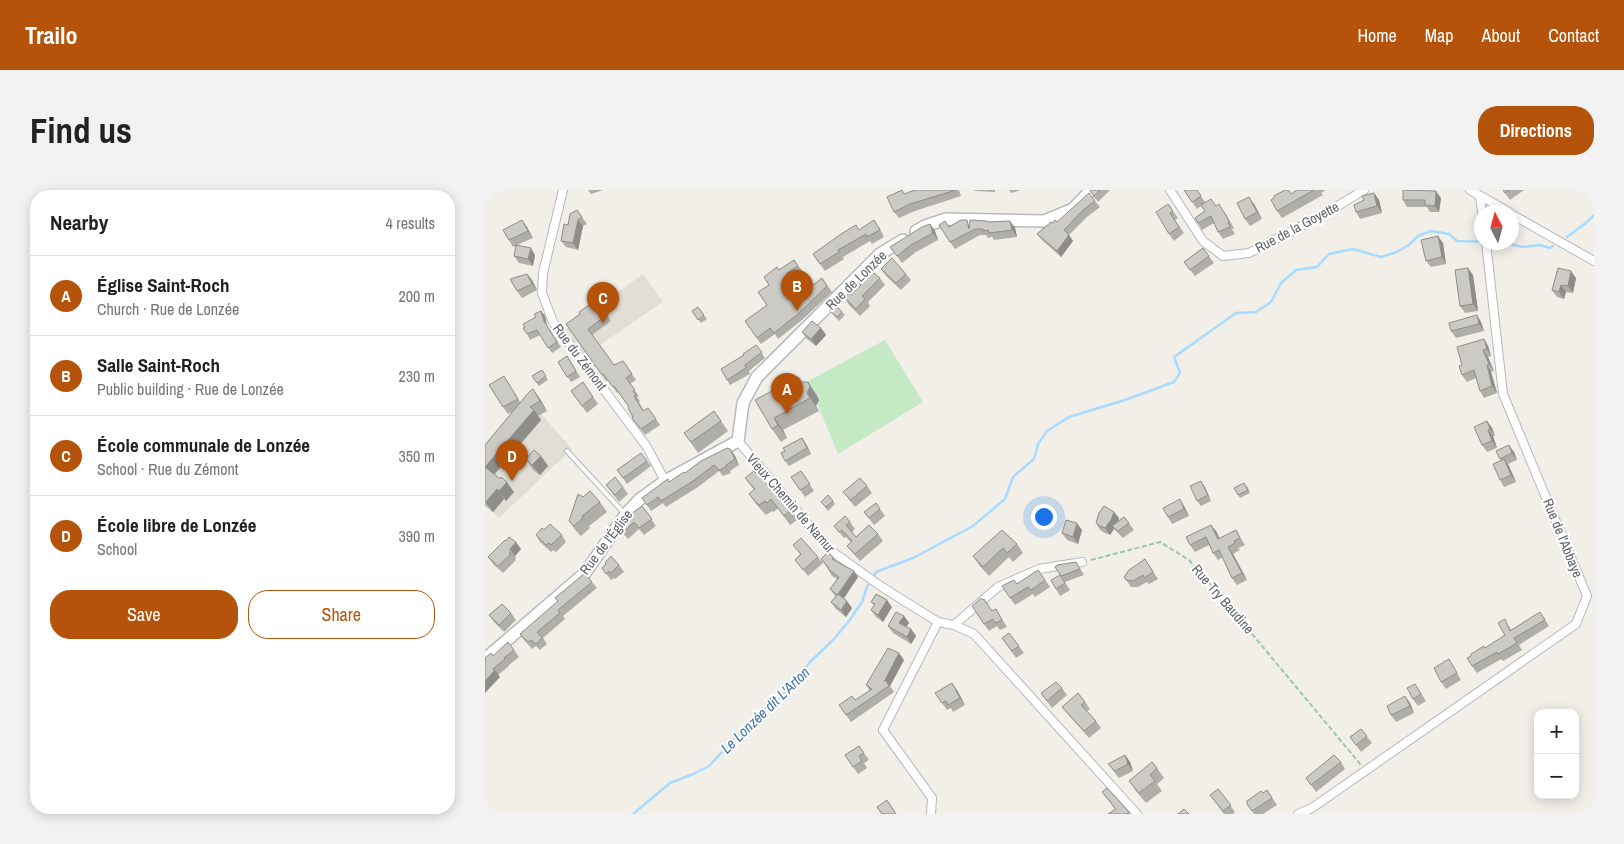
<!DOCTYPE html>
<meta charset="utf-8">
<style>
:root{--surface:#fff;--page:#f2f2f2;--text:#222;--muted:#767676;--line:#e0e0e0;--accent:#b45309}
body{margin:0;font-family:"Archivo Narrow",sans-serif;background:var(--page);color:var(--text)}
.controls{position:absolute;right:15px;bottom:15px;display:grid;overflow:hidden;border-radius:10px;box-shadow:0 2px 12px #0003}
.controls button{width:45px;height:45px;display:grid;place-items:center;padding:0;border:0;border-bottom:1px solid var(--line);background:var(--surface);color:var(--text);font:25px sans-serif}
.compass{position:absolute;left:989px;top:15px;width:45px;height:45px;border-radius:50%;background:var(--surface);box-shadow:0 2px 12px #0003;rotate:354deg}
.you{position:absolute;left:558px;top:326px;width:18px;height:18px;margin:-12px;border:4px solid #fff;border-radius:50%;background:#1a73e8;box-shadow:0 0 0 8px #1a73e833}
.badge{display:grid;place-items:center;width:32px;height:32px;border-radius:50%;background:var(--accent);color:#fff;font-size:16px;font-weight:700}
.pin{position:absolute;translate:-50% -41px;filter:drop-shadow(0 1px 2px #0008)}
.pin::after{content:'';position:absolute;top:26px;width:18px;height:15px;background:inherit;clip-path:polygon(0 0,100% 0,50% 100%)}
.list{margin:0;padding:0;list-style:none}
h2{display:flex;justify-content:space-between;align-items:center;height:65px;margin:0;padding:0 20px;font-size:21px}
h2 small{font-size:16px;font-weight:400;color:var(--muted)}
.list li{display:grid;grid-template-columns:32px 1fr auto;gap:15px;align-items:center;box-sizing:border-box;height:80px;padding:0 20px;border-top:1px solid var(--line)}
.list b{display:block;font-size:19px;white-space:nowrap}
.list p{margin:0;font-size:16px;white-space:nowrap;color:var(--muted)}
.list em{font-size:16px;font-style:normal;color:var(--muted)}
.actions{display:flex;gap:10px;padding:15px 20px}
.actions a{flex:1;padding:11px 0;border:1px solid var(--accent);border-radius:20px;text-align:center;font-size:18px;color:var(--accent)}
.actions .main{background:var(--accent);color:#fff}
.map{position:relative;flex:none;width:1109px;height:624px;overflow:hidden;border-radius:20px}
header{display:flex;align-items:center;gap:30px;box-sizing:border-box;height:70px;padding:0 25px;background:var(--accent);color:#fff}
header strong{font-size:24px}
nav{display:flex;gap:28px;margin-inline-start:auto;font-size:18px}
.intro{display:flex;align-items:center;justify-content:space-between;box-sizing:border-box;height:120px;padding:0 30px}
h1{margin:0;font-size:35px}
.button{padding:12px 22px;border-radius:20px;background:var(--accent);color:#fff;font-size:18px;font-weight:700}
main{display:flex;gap:30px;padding:0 30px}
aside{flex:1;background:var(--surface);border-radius:20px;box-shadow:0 2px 12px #0003}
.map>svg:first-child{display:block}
.education{fill:#e1ded6}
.green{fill:#c5e8c5}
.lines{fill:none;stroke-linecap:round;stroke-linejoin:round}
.stream{stroke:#aadaff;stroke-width:2.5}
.lane-casing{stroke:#b5b8bc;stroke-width:6}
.street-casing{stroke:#b5b8bc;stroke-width:10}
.secondary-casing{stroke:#b6babf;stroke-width:14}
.path{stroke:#9cc7a9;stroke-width:2;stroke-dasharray:5 2.5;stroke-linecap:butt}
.lane{stroke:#fff;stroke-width:4}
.street{stroke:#fff;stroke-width:8}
.secondary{stroke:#fff;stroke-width:11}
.wall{fill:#afaea9}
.shaded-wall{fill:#8f8d8a}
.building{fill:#cccac5;stroke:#8f8d8a}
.labels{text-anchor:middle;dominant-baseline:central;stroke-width:4;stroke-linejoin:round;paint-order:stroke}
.street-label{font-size:14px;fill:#5f6368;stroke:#fff}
.water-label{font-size:15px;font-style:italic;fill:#4174aa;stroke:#fff}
</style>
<header>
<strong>Trailo</strong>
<nav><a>Home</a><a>Map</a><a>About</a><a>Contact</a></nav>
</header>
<div class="intro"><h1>Find us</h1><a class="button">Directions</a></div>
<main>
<aside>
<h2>Nearby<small>4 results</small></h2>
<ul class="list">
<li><span class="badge">A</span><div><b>Église Saint-Roch</b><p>Church · Rue de Lonzée</p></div><em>200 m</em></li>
<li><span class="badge">B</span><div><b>Salle Saint-Roch</b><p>Public building · Rue de Lonzée</p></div><em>230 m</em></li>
<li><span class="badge">C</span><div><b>École communale de Lonzée</b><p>School · Rue du Zémont</p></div><em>350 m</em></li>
<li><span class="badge">D</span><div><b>École libre de Lonzée</b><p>School</p></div><em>390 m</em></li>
</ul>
<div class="actions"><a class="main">Save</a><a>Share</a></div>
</aside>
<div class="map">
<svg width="1109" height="624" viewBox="0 0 1109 624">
<rect width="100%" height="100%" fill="#f1efe8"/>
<g class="education">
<polygon points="158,84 178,112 115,155 123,166 108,178 81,139"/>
<polygon points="47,214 87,259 14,328 0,316 0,265"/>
</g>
<polygon class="green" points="400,150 438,212 353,264 323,191"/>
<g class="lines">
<g class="stream">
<polyline points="1082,47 1102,32 1109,25"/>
<polyline points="1017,52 1037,57 1055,55 1065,58 1068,56"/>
<polyline points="148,624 185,593 206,585 224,576 267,530 305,498 325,472 348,450 364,431 377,412 382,397 391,382 428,368 488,336 520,309 528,287 549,269 553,254 562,241 584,227 640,210 689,192 695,183 689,167 751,123 771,122 786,112 796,93 811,80 832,77 844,64 868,59 896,67 912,62 924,55 933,46 946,41 964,44 972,51 1012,52"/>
</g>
<g class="lane-casing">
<polyline id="lane" points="82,261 139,323"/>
</g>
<g class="street-casing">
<g id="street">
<polyline points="78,0 58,83 57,103 68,132 162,257 180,291"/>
<polyline points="685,0 718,51 738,66 764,63 836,26 879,0"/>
<polyline points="985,0 1024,22"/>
<polyline points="995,6 997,22"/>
<polyline points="1026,24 1109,71"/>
<polyline points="253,251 345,360 397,397 453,432 469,435 489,444 652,624"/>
<polyline points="469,435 513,397 554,379 597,372"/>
<polyline points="446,624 447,608 398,540 453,432"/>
<polyline points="813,624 827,618 1091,434 1102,406 1018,204 1001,52"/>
</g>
</g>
<g class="secondary-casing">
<g id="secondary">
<polyline points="431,41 440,36 461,29 559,31 588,19 606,0"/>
<polyline points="0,469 100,383 141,324 154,310 180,291 253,251 258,213 272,187 395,64 418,50"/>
</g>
</g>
<polyline class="path" points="606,370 675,352 704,370 728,397 876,575"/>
<use href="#lane" class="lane"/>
<use href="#street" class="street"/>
<use href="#secondary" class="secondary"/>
</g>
<g class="wall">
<polygon points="103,0 118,0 106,4"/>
<polygon points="417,0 419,4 430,0 474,0 476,6 430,21 414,28 409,22"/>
<polygon points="489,0 510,0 510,2 490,1"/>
<polygon points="524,0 536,0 526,3"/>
<polygon points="606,0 625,0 613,12 605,1"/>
<polygon points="699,0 712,0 720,12 731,16 739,21 749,38 747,39 750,44 738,49 733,42 729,33 717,40 710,28 720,21 716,16 712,19"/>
<polygon points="804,0 806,4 812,0 841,0 836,3 838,5 797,28 792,21"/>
<polygon points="1018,0 1039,0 1025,10"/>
<polygon points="889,3 894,10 897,23 875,29 871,22 879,10"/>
<polygon points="956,8 954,22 945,22 942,17 922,17 918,10"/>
<polygon points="610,11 615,17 602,27 584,45 588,51 576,67 557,50 552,44 568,33 572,32"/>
<polygon points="683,14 693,28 690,30 699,43 689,51 684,44"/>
<polygon points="769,14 777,29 765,36 760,29"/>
<polygon points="92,20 102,34 98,36 93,60 81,57 76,51 83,35"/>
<polygon points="525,31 530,38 532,47 509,50 507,47 503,48 501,45 495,45 470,59 465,52 465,37 503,32"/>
<polygon points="445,34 450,41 453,50 431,62 417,73 405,57"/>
<polygon points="371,35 374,40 394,37 399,47 387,54 385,51 358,67 359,69 340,81 328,64"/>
<polygon points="42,37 48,48 32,55 50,65 48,76 34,73 29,66 31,56 28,57 24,50"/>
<polygon points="958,53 961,74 946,77 941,71"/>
<polygon points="718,58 729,73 710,86 699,72"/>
<polygon points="309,70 318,82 307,89 311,96 323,99 337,88 347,102 317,130 293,149 290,144 276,154 260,131 282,115 284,95 294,80"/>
<polygon points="1073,78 1091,88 1088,103 1081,102 1079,109 1072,107 1067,100"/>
<polygon points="396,79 421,84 426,90 416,100 401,86"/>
<polygon points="42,84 47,90 52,100 37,108 32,101"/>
<polygon points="988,85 993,121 980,123 975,116"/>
<polygon points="395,88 400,95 383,112 385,116 375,126 364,115 360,108 366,105 376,95 373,91"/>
<polygon points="109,115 122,125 126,131 107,145 129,175 141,175 151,190 145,194 154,206 152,207 155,211 154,212 159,221 163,218 175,235 160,245 147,228 148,227 144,217 133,202 132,203 123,190 121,191 81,134 95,124"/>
<polygon points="213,117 222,129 216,133 207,121"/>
<polygon points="344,120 357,122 360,125 354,131"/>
<polygon points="56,121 60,126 62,136 76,157 67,163 55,145 45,150 42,144 40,137 51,127"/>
<polygon points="996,132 999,141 971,148 966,141"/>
<polygon points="336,138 341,145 331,156 322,149 317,142"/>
<polygon points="999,149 1003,156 1006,166 1003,167 1009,181 1006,182 1012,203 999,208 995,201 991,188 982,192 977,185 977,175"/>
<polygon points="271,155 280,168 264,181 265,184 245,195 242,190 259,165"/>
<polygon points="82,166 95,187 86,192 73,172"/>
<polygon points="57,180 63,190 54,196 47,186"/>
<polygon points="19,186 35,212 55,209 62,221 53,226 56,230 9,285 29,302 21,311 19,309 8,322 0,315 0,255 27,222 23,224 18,217"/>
<polygon points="98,192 113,214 102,223 86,201"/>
<polygon points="317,192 323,192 332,205 334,210 331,216 334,221 298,240 302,248 296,252 287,239 270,210"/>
<polygon points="229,221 243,241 213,263 199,243"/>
<polygon points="1002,231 1007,238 1010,246 1008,246 1012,258 1002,262 997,255"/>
<polygon points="317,248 321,254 326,264 304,276 300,271 300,261"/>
<polygon points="245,259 250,266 254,275 245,281 246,283 238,286 234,281 213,297 181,317 178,313 166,321 157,308 200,283"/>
<polygon points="1029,262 1032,270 1023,274 1031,292 1019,297 1015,290 1016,270 1015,269"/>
<polygon points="156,263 166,276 142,294 132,280"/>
<polygon points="41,269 63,276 55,285 48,280"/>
<polygon points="316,281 329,301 320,307 306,287"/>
<polygon points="260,288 306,320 312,330 305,335 293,318 289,322 287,321 281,325 271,314 264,304 269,300"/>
<polygon points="121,295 138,297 143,304 134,312"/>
<polygon points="382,296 387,303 370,317 358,302"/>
<polygon points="762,296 765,303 755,308 753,305"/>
<polygon points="720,297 726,311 716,316 712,311"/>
<polygon points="343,305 350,314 343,321 336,312"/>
<polygon points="98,307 115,312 122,322 104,336 105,338 96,346 91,341 84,331"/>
<polygon points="391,313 400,326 389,335 379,322"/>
<polygon points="157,316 171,336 159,345 154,339 143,349 137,342 132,336 143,326"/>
<polygon points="699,316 704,326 687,334 683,327"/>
<polygon points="629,322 634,328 633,331 639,327 649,340 638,348 629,339 625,345 620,343 615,340 611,333"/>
<polygon points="365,332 370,339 367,342 371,347 393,344 398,351 375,371 367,362 362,356 366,352 361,347 359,348 349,336"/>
<polygon points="59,340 77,345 81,352 71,362 68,360 66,362 55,352 51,345"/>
<polygon points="597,340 593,354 582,350 577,343"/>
<polygon points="751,340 760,355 753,358 755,360 748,364 762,390 752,395 747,388 738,367 733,370 728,363 724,355 710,362 705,355 731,341 735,349"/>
<polygon points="532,354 538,363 528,372 524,367 504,386 494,375 488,366"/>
<polygon points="308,355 333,367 338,373 323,386 310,370 315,364"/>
<polygon points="36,359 30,366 31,368 30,370 30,371 18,383 8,374 3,367"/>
<polygon points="349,368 352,372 369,381 373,387 359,408 367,418 361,427 351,419 346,412 351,407 345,399 352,389 347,386 343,379 336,369"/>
<polygon points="660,369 673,389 664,394 662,392 653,397 646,397 639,387"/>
<polygon points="591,372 599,385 580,392 570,377"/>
<polygon points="121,374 134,375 139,382 130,389 129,388 126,390 117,378"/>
<polygon points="553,380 565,397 550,407 548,404 530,415 525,408 532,394"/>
<polygon points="575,385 585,400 575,406 571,399"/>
<polygon points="107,392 112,398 78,426 80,429 58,448 62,454 55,460 51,456 47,459 39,450 35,444"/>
<polygon points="386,412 407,417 398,432 391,427 386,420 389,415"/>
<polygon points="511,419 522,437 515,440 512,436 504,441 499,434 507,421"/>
<polygon points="1055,422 1064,436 1034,455 1037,460 1018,471 1016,469 992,483 987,476 1001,458 1020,445 1024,436 1026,440"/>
<polygon points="26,423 31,430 19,442 9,432 4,425"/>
<polygon points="419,426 424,433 421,437 426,439 431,446 426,454 408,443 403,436"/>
<polygon points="524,443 539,463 531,468 517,448"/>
<polygon points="29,460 34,467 24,475 24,476 13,485 15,487 1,471 8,466"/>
<polygon points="419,470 405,496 409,502 366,532 354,515 370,510 385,501 381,495"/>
<polygon points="968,476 976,490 961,499 956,492"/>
<polygon points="930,494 941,511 933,516 928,509"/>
<polygon points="577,498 582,505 567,518 556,503"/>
<polygon points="472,500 480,515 468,522 466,518 462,520 457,513"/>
<polygon points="600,512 605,519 602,521 611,531 616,538 604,548 582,523 577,517"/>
<polygon points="925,513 929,523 911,532 906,525"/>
<polygon points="876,539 887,553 876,562 865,547"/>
<polygon points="374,556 384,570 379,573 382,578 373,584 360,565"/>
<polygon points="640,565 645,572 648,581 634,588 623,574"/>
<polygon points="856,572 860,579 831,602 821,588"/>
<polygon points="672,578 679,588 672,594 677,601 661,613 651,601 644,591"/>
<polygon points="733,599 750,622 748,624 739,624 725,605"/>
<polygon points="782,600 792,615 778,624 769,624 762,614"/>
<polygon points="617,602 644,622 646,624 623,624 630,619"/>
</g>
<g class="shaded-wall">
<polygon points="951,1 956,8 954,22 950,16"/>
<polygon points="889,3 894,10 897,23 892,16"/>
<polygon points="764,7 769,14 777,29 772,22"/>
<polygon points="37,30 42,37 48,48 43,41"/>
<polygon points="93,30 98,36 93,60 88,53"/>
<polygon points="525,31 530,38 532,47 527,40"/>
<polygon points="445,34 450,41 453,50 448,43"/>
<polygon points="584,45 588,51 576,67 572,61"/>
<polygon points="953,46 958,53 961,74 957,67"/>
<polygon points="46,58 50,65 48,76 43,69"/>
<polygon points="983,78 988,85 993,121 988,114"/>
<polygon points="1086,81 1091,88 1088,103 1083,96"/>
<polygon points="42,84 47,90 52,100 47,94"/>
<polygon points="1076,95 1081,102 1079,109 1074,102"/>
<polygon points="56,121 60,126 62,136 76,157 59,131"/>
<polygon points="992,125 996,132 999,141 994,134"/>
<polygon points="336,138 341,145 331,156 326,149"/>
<polygon points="999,149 1003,156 1006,166 1002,159"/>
<polygon points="998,160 1003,167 1009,181 1004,174"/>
<polygon points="1002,175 1006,182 1012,203 1007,196"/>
<polygon points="323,192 334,210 331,216 334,221 322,203"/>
<polygon points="48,199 55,209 62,221 55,211"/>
<polygon points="49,220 56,230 7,287 0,277"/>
<polygon points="289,228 298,240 302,248 293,235"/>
<polygon points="1002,231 1007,238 1010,246 1005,239"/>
<polygon points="1003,240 1008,246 1012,258 1007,251"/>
<polygon points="317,248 321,254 326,264 322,258"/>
<polygon points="1024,255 1029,262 1032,270 1027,263"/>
<polygon points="245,259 250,266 254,275 250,269"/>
<polygon points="56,266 63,276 55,285 47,275"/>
<polygon points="1019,269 1024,276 1031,292 1026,285"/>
<polygon points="716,291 720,297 726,311"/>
<polygon points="22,292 29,302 21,311 14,301"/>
<polygon points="12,299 19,309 8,322 1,312"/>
<polygon points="695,309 699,316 704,326 699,319"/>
<polygon points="629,322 634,328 631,337 627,336 629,339 625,345 620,338"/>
<polygon points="592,333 597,340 593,354 588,347"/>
<polygon points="726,335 731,341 738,356 733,349"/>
<polygon points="31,352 36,359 30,366 25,359"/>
<polygon points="743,357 748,364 762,390 757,383"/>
<polygon points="369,381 373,387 357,411 353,405"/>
<polygon points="402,410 407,417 398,432 393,425"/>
<polygon points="362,411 367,418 361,427 356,420"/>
<polygon points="419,426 424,433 419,440 414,433"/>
<polygon points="426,439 431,446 426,454 422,447"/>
<polygon points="414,463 419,470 405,496 399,492"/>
<polygon points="10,480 15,487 0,503 0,491"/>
<polygon points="467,493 472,500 480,515 475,508"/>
<polygon points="920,506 925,513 929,523 925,516"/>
<polygon points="640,565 645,572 648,581 643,574"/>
</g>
<g class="building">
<polygon points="417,0 419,4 430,0 471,0 425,14 409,22 402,7"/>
<polygon points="606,0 615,0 609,6 605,1"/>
<polygon points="699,0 712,0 716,6 707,12"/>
<polygon points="800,0 803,0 806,4 812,0 829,0 792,21 786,10 789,8 789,6"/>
<polygon points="918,0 951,1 950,16 940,15 940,10 918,10"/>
<polygon points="1018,0 1025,0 1020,3"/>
<polygon points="604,3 610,11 598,20 579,40 584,45 572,61 552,44 566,32 568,33 570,30 572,32"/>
<polygon points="889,3 892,16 871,22 869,15 879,10 877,6"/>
<polygon points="764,7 772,22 760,29 752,13"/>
<polygon points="726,9 731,16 734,14 744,31 743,32 745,37 733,42 726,26 713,33 710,28 720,21 716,15"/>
<polygon points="683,14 688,21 685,23 694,37 684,44 671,22"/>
<polygon points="92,20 97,27 93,30 88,53 76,51 79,34 83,35 85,24"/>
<polygon points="37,30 43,41 24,50 18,40"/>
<polygon points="389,30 395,40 382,47 381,44 353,60 354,62 335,74 328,64 356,44 371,35 374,40"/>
<polygon points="476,30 482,30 484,39 485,30 502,31 502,32 525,31 527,40 504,43 503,40 498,41 498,39 490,39 465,52 454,35 460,31 464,37"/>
<polygon points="445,34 448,43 426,55 412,66 405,57 437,37"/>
<polygon points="953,46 957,67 941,71 936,50"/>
<polygon points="31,55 46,58 43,69 29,66"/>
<polygon points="718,58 724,66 705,80 699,72"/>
<polygon points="407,68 421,84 411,93 396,79"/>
<polygon points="309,70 313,76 302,83 311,96 317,92 323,99 337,88 342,96 313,124 289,143 285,138 272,148 260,131 282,115 273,102 284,95 279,87 292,77 294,80"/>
<polygon points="983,78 988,114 975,116 970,80"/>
<polygon points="1073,78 1086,81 1083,96 1076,95 1074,102 1067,100"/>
<polygon points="385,80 395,88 377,106 380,109 371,119 360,108 364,103 366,105 376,95 373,91"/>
<polygon points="42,84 47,94 32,101 25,89"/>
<polygon points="107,113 109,115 112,113 122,125 103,139 129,175 138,171 141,175 147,184 141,188 150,200 148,201 151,205 149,206 158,221 163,218 171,229 156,239 147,228 148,227 143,218 144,217 129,196 128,197 118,184 117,185 81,134 95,124 94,122"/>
<polygon points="350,114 357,122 352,127 344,120"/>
<polygon points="213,117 219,125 213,130 207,121"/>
<polygon points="56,121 59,131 72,152 63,158 52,140 42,144 38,138 40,137 38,134 51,127 49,124"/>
<polygon points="992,125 994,134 966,141 964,133"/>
<polygon points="327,131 336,138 326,149 317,142"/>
<polygon points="999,149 1002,159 998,160 1004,174 1002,175 1007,196 995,201 989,180 977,185 974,176 977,175 972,157"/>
<polygon points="271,155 277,162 260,175 261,178 242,190 236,179 259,165 258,164"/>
<polygon points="82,166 91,181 82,187 73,172"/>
<polygon points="57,180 61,186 52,193 47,186"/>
<polygon points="19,186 33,209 18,217 4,195"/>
<polygon points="313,187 317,192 323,192 325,197 322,203 325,208 289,228 293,235 287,239 270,210"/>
<polygon points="98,192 108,207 97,216 86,201"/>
<polygon points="48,199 55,211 45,217 49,220 0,277 15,289 16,287 22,292 14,301 12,299 1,312 0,311 0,255 44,202"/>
<polygon points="229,221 236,231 206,252 199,243"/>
<polygon points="1002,231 1005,239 1003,240 1007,251 997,255 989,237"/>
<polygon points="317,248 322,258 300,271 296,263 300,261 298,258"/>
<polygon points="1024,255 1027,263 1015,269 1011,261"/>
<polygon points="242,258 245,259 250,269 241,275 241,277 234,280 229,275 208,291 176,311 173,307 162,315 157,308 180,291 183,289 184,292 199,282 200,283 216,271"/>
<polygon points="49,260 56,266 47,275 41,269"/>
<polygon points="156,263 162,271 138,288 132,280"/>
<polygon points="1019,269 1026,285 1015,290 1008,274"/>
<polygon points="269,281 306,320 299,326 286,309 282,313 280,311 274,315 264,304 270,299 260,288"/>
<polygon points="316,281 325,294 315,300 306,287"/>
<polygon points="130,287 138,297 130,305 121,295"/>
<polygon points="375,288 382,296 366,310 358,302"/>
<polygon points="716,291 723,305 712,311 705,296"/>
<polygon points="759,293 763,300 753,305 749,298"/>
<polygon points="105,301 115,312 97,326 98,328 89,336 84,331 93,304 98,307"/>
<polygon points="343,305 348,311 341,317 336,312"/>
<polygon points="695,309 699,319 683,327 678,318"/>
<polygon points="391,313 395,319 384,328 379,322"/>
<polygon points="157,316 167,329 154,338 149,332 139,342 132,336 141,324 143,326"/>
<polygon points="619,316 629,322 626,330 620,338 615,336 611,333 614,323"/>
<polygon points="360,326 365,332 361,335 371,347 384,335 393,344 370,364 362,356 367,351 357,340 354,342 349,336"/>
<polygon points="639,327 644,333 633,341 627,336"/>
<polygon points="581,330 592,333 588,347 577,343"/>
<polygon points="65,334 77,345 66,355 64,353 61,355 51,345 57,338 59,340"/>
<polygon points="726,335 733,349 751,340 755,348 749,351 750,353 743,357 757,383 747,388 734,360 728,363 721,347 705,355 701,347"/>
<polygon points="517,340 532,354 522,363 518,358 498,377 488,366"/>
<polygon points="24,347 31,352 25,359 26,361 24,363 26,364 13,376 3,367 20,350 21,351"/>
<polygon points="316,348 333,367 318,380 310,370 316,364 308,355"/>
<polygon points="343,362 349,368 347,369 369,381 353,404 352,405 345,399 354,387 343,379 344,378 336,369"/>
<polygon points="126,366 134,375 126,383 124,381 121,384 117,378 121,374 120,373"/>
<polygon points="660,369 668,382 659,388 658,385 648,391 641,390 639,387 644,380"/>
<polygon points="591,372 595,379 576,386 570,377 572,375"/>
<polygon points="553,380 560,390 546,400 543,397 525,408 517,396 529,390 532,394"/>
<polygon points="100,383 107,392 73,420 75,423 52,442 57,448 51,454 46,450 43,452 35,444 73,411 70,408"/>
<polygon points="575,385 580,393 571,399 566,390"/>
<polygon points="353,404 362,411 356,420 346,412"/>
<polygon points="391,404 402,410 393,425 386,420 390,414 386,412"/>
<polygon points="496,408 498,410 499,409 507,421 511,419 517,430 510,433 508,429 499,434 487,416"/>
<polygon points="17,414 26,423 14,435 4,425"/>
<polygon points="411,422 419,426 414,433 426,439 422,447 403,436"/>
<polygon points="1055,422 1060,430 1029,448 1032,453 1013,464 1012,462 987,476 982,468 986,466 986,464 999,456 1000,458 1020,445 1013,433 1020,429 1025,441"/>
<polygon points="524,443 534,456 527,461 517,448"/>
<polygon points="23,452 29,460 19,468 20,469 8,479 10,480 0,491 0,472 1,471 0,468 6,463 8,466"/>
<polygon points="403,458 414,463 399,492 401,490 404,496 361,525 354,515 367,506 370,510 387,499 381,495"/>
<polygon points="964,469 972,483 956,492 949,478"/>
<polygon points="571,492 577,498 562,511 556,503"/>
<polygon points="467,493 475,508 463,515 461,511 457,513 450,503"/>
<polygon points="930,494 936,504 928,509 922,498"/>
<polygon points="593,503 600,512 596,515 611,531 599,541 577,517"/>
<polygon points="920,506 925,516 906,525 902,516"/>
<polygon points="876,539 882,546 871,555 865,547"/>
<polygon points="374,556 379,563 374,566 377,571 368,577 360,565"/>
<polygon points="640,565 643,574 630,581 623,574"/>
<polygon points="849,565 856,572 826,595 821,588"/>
<polygon points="667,572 672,578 665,585 670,591 654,603 644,591"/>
<polygon points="622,598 644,622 641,624 623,624 631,619 617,602"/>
<polygon points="733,599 746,615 738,621 725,605"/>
<polygon points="782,600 787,608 767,621 762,614 762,611 776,601 778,603"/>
<polygon points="402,610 411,624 397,624 392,617"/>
<polygon points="699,619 704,624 693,624"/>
</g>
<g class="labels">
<g class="street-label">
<text transform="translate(812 37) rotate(-28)">Rue de la Goyette</text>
<text transform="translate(371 90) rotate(-44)">Rue de Lonzée</text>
<text transform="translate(95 167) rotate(53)">Rue du Zémont</text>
<text transform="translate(306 313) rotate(49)">Vieux Chemin de Namur</text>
<text transform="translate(1078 348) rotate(68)">Rue de l'Abbaye</text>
<text transform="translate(121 352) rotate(-53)">Rue de l'Église</text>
<text transform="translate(738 409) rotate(49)">Rue Try Baudine</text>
</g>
<g class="water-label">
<text transform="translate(280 520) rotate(-44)">Le Lonzée dit L'Arton</text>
</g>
</g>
</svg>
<div class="controls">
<button>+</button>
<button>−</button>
</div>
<svg class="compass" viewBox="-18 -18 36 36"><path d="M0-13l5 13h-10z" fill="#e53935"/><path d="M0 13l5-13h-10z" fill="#767676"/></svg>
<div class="you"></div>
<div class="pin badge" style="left:302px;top:224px">A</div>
<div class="pin badge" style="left:312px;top:121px">B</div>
<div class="pin badge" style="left:118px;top:133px">C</div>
<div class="pin badge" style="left:27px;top:291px">D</div>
</div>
</main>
